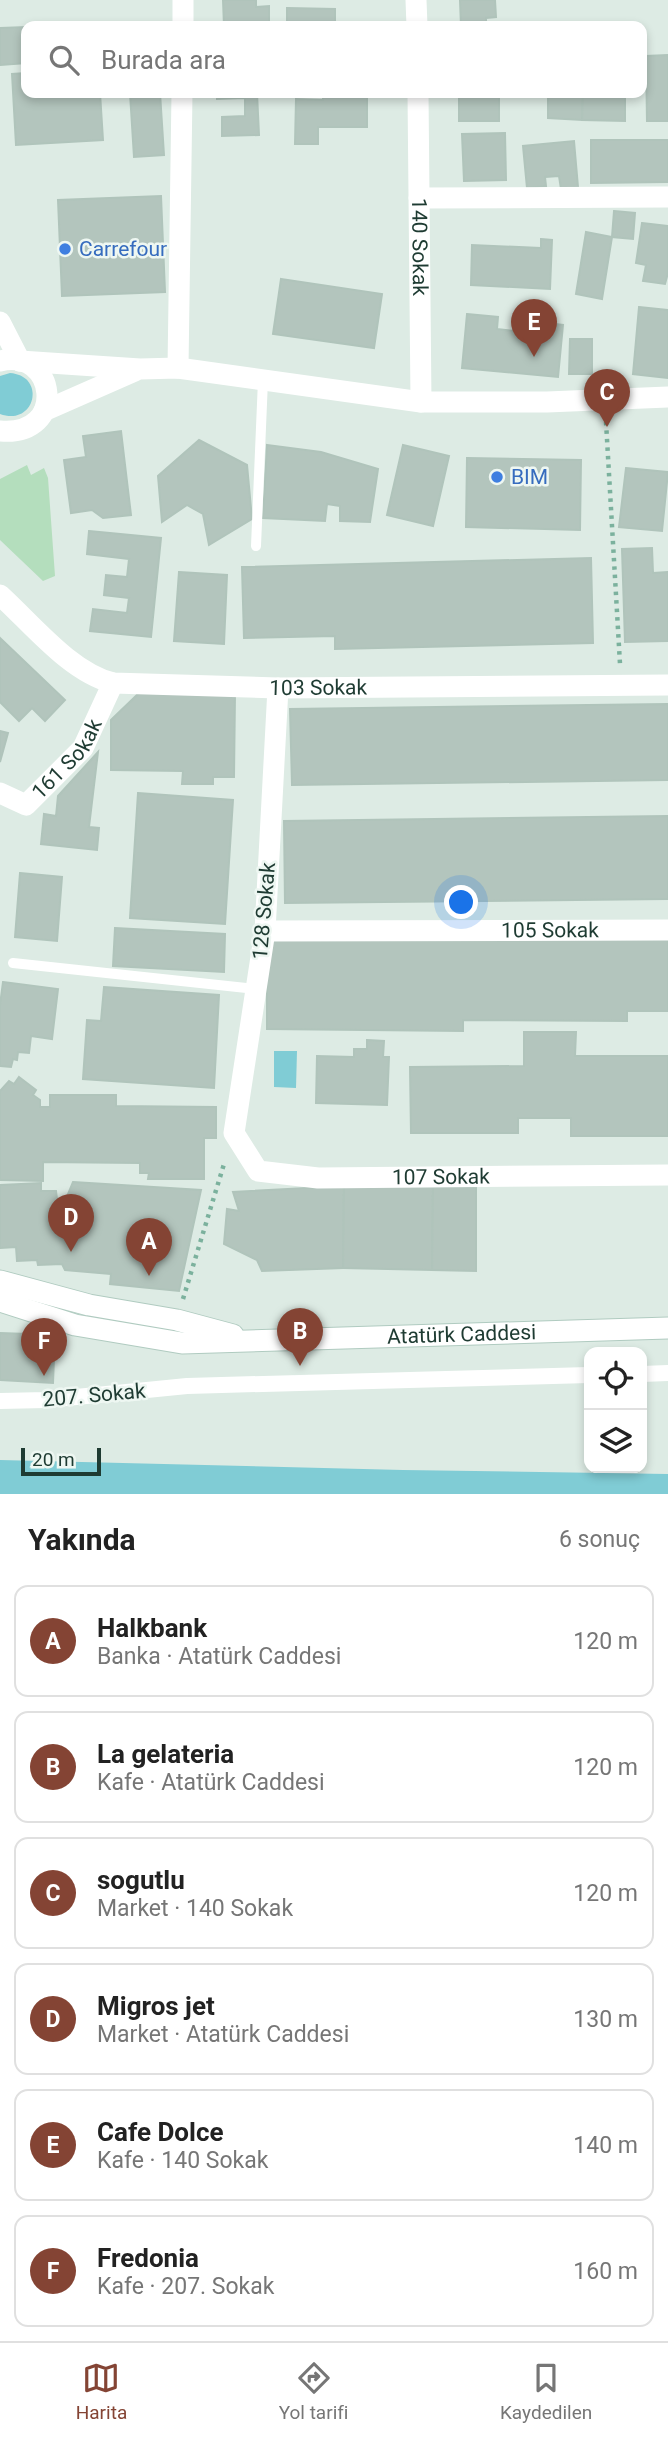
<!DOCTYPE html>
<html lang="tr">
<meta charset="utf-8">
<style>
:root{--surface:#fff;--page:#f6f6f6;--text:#222;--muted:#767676;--line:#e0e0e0;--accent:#844434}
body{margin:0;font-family:Roboto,sans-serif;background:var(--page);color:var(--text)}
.controls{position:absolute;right:21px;bottom:21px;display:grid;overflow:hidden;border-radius:14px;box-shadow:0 4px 10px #0003}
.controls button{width:63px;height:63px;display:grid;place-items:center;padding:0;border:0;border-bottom:2px solid var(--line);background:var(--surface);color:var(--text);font:35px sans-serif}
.scale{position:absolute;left:21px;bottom:18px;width:80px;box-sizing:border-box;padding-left:7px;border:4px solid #1e3b32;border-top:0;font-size:19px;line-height:24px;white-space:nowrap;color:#1e3b32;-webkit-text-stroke:5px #eef7f2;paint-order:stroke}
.you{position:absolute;left:462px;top:903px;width:24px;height:24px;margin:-18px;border:5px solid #fff;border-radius:50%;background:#1a73e8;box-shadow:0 0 0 10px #1a73e833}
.badge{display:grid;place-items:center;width:46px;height:46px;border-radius:50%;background:var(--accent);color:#fff;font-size:23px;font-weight:700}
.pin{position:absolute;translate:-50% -58px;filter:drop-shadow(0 2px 4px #0008)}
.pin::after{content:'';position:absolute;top:37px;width:24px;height:21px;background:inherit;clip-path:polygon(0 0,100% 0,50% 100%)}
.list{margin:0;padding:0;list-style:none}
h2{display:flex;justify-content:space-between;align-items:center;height:91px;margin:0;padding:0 28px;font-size:30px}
h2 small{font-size:23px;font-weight:400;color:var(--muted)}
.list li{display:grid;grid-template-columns:46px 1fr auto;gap:21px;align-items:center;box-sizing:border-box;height:112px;margin:0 14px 14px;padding:0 14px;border:2px solid var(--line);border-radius:14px}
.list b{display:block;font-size:26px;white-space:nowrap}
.list p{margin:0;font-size:23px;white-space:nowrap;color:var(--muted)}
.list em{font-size:23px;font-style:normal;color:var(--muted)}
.icon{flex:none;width:38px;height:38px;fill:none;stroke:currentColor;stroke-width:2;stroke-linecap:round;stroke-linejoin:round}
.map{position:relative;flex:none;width:668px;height:1494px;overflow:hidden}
.search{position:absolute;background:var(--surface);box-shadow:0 4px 10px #0003;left:21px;right:21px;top:21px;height:77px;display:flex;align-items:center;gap:18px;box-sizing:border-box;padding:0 24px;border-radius:14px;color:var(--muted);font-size:26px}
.sheet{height:847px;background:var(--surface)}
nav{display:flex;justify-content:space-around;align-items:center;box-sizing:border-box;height:98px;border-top:2px solid var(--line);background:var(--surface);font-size:19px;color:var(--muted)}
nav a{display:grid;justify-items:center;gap:4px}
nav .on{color:var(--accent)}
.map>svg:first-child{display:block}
.green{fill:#b4debd}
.water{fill:#80ccd5}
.building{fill:#b3c5bd;stroke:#b0c4bb;stroke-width:2}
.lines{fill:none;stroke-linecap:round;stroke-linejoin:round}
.secondary-casing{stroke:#b0cbc0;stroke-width:23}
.path{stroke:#7bb19d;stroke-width:4.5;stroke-dasharray:3.5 5;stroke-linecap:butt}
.service{stroke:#fff;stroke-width:10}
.pedestrian{stroke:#fff;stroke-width:16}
.minor{stroke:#fff;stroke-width:21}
.tertiary{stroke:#fff;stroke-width:21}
.secondary{stroke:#fff;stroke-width:21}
.shop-dot{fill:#3f7fe0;stroke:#eef7f2;stroke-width:2.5}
.labels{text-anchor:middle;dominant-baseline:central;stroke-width:5;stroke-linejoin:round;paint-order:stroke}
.street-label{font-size:21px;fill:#1e3b32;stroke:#eef7f2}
.shop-label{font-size:21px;fill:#366cbe;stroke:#eef7f2;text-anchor:start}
</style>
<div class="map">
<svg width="668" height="1494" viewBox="0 0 668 1494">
<rect width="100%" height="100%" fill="#ddebe4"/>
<polygon class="green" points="27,465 31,475 44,468 48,478 55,576 43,581 0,540 0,479"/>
<g class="water">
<path d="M10,373C47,376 35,427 0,414V376Z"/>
<polygon points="274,1051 297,1051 296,1088 274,1087"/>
<polygon points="0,1460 403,1470 668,1474 668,1494 0,1494"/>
</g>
<g class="building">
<polygon points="223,0 256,0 256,7 269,6 269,26 224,26"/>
<polygon points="460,0 495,0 496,17 486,18 486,26 461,26"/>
<polygon points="287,8 335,9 335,26 287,26"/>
<polygon points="163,23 163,26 110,25"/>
<polygon points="26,27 26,63 0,65 0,28"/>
<polygon points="668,55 668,121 647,121 646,56"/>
<polygon points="26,73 26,93 100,93 103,140 16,145 12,74"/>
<polygon points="130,93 160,93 164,155 134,157"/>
<polygon points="217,93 257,93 259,135 222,136 222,117 245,116 245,98 217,99"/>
<polygon points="323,93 367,93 367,127 318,127 318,144 295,144 296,99 323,100"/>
<rect x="459" y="93" width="40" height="28"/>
<polygon points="548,93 583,93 582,120 548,118"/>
<polygon points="583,93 625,93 625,121 582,120"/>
<polygon points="505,133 506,180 464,181 462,134"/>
<polygon points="591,140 668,140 668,182 591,183"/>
<polygon points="574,141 578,187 561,189 559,176 545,177 546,186 527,188 523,146"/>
<polygon points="161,196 165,292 62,296 58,200"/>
<polygon points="614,211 635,213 633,239 612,237"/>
<polygon points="642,223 668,226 668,273 665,284 643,281 646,265 636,263"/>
<polygon points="586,232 612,237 602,299 576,294"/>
<polygon points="541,239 552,240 550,289 471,285 472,245 541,248"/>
<polygon points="281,279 382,294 374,348 273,334"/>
<polygon points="639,307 668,310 668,378 633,374"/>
<polygon points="467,314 498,317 497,329 513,331 514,325 528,327 529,321 563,325 558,377 462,368"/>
<polygon points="570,339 592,339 592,374 569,374"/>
<polygon points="121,431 131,515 103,518 92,510 71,513 64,460 86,457 83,436"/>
<polygon points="199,440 247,465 252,519 209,545 203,514 187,505 162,522 158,476"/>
<polygon points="267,445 321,452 378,469 370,522 340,521 340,506 327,504 325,521 263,518"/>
<polygon points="403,445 449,456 433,526 387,515"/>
<polygon points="467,458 581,460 580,530 466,527"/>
<polygon points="626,468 668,472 662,531 619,527"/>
<polygon points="89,531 161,538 151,637 90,631 93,609 127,613 129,598 104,595 106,575 127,577 129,559 87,554"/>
<polygon points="652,548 653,573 668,572 668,641 625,642 622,549"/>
<polygon points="591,558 593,643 335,649 335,636 244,638 242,567"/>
<polygon points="179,572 227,575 224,644 174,641"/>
<polygon points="0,638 65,700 45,721 32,708 19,721 0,702"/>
<polygon points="140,692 235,693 234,777 213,777 213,784 182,784 183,771 111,770 111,720"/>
<polygon points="668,704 668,780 292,785 290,709"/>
<polygon points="0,731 8,733 0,762"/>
<polygon points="98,752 89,827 99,828 97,850 41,844 44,814 56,816 58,796"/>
<polygon points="138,793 233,800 225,924 130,918"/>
<polygon points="668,816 668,899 285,903 284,821"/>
<polygon points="20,873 62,877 57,941 15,937"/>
<polygon points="115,928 225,934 224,972 113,966"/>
<polygon points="267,937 668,940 668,1011 627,1011 627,1021 463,1020 463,1031 267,1029"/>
<polygon points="3,982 58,989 52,1039 31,1036 29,1053 18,1052 17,1060 13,1059 11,1067 0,1066 0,1005"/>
<polygon points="104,987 219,995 214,1088 83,1079 87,1020 101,1021"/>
<polygon points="524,1032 576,1032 575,1056 668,1056 668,1136 571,1136 571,1118 518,1118 518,1133 411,1133 410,1067 524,1066"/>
<polygon points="367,1040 384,1041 383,1057 389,1057 387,1105 316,1103 317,1056 354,1057 354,1049 367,1049"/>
<polygon points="19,1077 36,1090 33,1095 40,1100 40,1107 50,1107 50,1095 116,1095 116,1106 216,1107 216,1138 204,1138 204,1179 148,1179 149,1173 140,1173 140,1163 43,1162 43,1181 0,1180 0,1091 9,1081 14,1084"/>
<polygon points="73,1182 201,1190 179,1291 110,1284 111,1274 65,1270 62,1264 38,1265 37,1260 17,1261 16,1247 0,1248 0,1185 41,1183 41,1191 56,1191 57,1199 66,1199"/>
<polygon points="344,1186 343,1268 262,1271 257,1260 224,1244 227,1209 239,1211 233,1192"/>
<polygon points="344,1186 433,1187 432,1270 343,1268"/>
<polygon points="433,1187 476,1187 476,1271 432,1270"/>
<polygon points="0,1333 55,1335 53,1383 0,1380"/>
</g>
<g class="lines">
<g class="secondary-casing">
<g id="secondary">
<polyline points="0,1281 89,1305 177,1320 233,1335"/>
<path id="s6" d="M0,1301L75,1325L182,1343L668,1328"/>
</g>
</g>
<g class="path">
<polyline points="606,422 620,664"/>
<polyline points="183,1299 224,1164"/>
</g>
<g class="service">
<polyline points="256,546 263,380"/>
<polyline points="13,963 256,989"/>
</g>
<g class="pedestrian">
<polyline points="642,1374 668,1373"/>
<polyline points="0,1401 46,1400 187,1386 589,1375"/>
</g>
<g class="minor">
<polyline points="416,0 417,26"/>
<polyline points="183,26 183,0"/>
<path id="s1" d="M418,93L421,402"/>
<polyline points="419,198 668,197"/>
<polyline points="0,322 20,361"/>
<path d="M0,361C56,347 69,437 0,431"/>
<polyline points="178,368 182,93"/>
<path id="s2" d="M0,595C33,625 70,672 113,683L278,688L668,685"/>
<path id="s3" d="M278,688L265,931L234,1133L258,1171L318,1178L668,1175"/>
<path id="s4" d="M0,793L26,805L83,748L113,683"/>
<path id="s5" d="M265,931L668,930"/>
</g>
<g class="tertiary">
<polyline points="20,361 140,369 178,368 421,402 547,402 668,397"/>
<polyline points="44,411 135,371"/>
</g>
<use href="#secondary" class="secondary"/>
</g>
<g class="shop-dot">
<circle cx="65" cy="249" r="7"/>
<circle cx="497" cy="477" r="7"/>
</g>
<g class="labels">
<g class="street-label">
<text stroke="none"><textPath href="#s1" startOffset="154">140 Sokak</textPath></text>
<text stroke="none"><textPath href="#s2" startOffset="350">103 Sokak</textPath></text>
<text stroke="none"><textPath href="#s4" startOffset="91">161 Sokak</textPath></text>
<text transform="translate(264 911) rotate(-85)">128 Sokak</text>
<text stroke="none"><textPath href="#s5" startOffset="285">105 Sokak</textPath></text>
<text stroke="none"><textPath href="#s3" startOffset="676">107 Sokak</textPath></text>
<text stroke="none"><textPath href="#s6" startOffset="467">Atatürk Caddesi</textPath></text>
<text transform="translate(94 1395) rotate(-5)">207. Sokak</text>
</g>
<g class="shop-label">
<text x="79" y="249">Carrefour</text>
<text x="511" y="477">BIM</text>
</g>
</g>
</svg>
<div class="controls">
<button><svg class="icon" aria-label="locate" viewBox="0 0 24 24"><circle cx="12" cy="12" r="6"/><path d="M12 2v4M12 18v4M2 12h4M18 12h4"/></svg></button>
<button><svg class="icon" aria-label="layers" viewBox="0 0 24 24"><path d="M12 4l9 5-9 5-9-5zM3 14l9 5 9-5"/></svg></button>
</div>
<div class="scale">20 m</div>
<div class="you"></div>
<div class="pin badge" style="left:149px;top:1276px">A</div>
<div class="pin badge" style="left:300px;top:1366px">B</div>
<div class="pin badge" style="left:607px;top:427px">C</div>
<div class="pin badge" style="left:71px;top:1252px">D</div>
<div class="pin badge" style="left:534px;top:357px">E</div>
<div class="pin badge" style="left:44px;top:1376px">F</div>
<div class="search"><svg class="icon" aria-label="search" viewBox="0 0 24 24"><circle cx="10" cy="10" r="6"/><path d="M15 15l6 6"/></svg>Burada ara</div>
</div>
<section class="sheet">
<h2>Yakında<small>6 sonuç</small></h2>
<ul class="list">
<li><span class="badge">A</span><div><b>Halkbank</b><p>Banka · Atatürk Caddesi</p></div><em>120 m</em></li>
<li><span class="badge">B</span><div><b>La gelateria</b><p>Kafe · Atatürk Caddesi</p></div><em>120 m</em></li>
<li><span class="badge">C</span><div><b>sogutlu</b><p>Market · 140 Sokak</p></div><em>120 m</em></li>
<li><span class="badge">D</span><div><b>Migros jet</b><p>Market · Atatürk Caddesi</p></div><em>130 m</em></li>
<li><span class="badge">E</span><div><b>Cafe Dolce</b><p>Kafe · 140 Sokak</p></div><em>140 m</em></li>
<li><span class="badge">F</span><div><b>Fredonia</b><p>Kafe · 207. Sokak</p></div><em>160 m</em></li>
</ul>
</section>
<nav>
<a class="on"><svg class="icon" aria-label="map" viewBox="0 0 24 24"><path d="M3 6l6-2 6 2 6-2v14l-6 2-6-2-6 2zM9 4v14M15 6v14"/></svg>Harita</a>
<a><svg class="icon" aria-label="directions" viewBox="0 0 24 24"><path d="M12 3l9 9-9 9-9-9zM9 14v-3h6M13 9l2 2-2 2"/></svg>Yol tarifi</a>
<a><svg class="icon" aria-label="saved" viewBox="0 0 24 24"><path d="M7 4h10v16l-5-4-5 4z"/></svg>Kaydedilen</a>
</nav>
